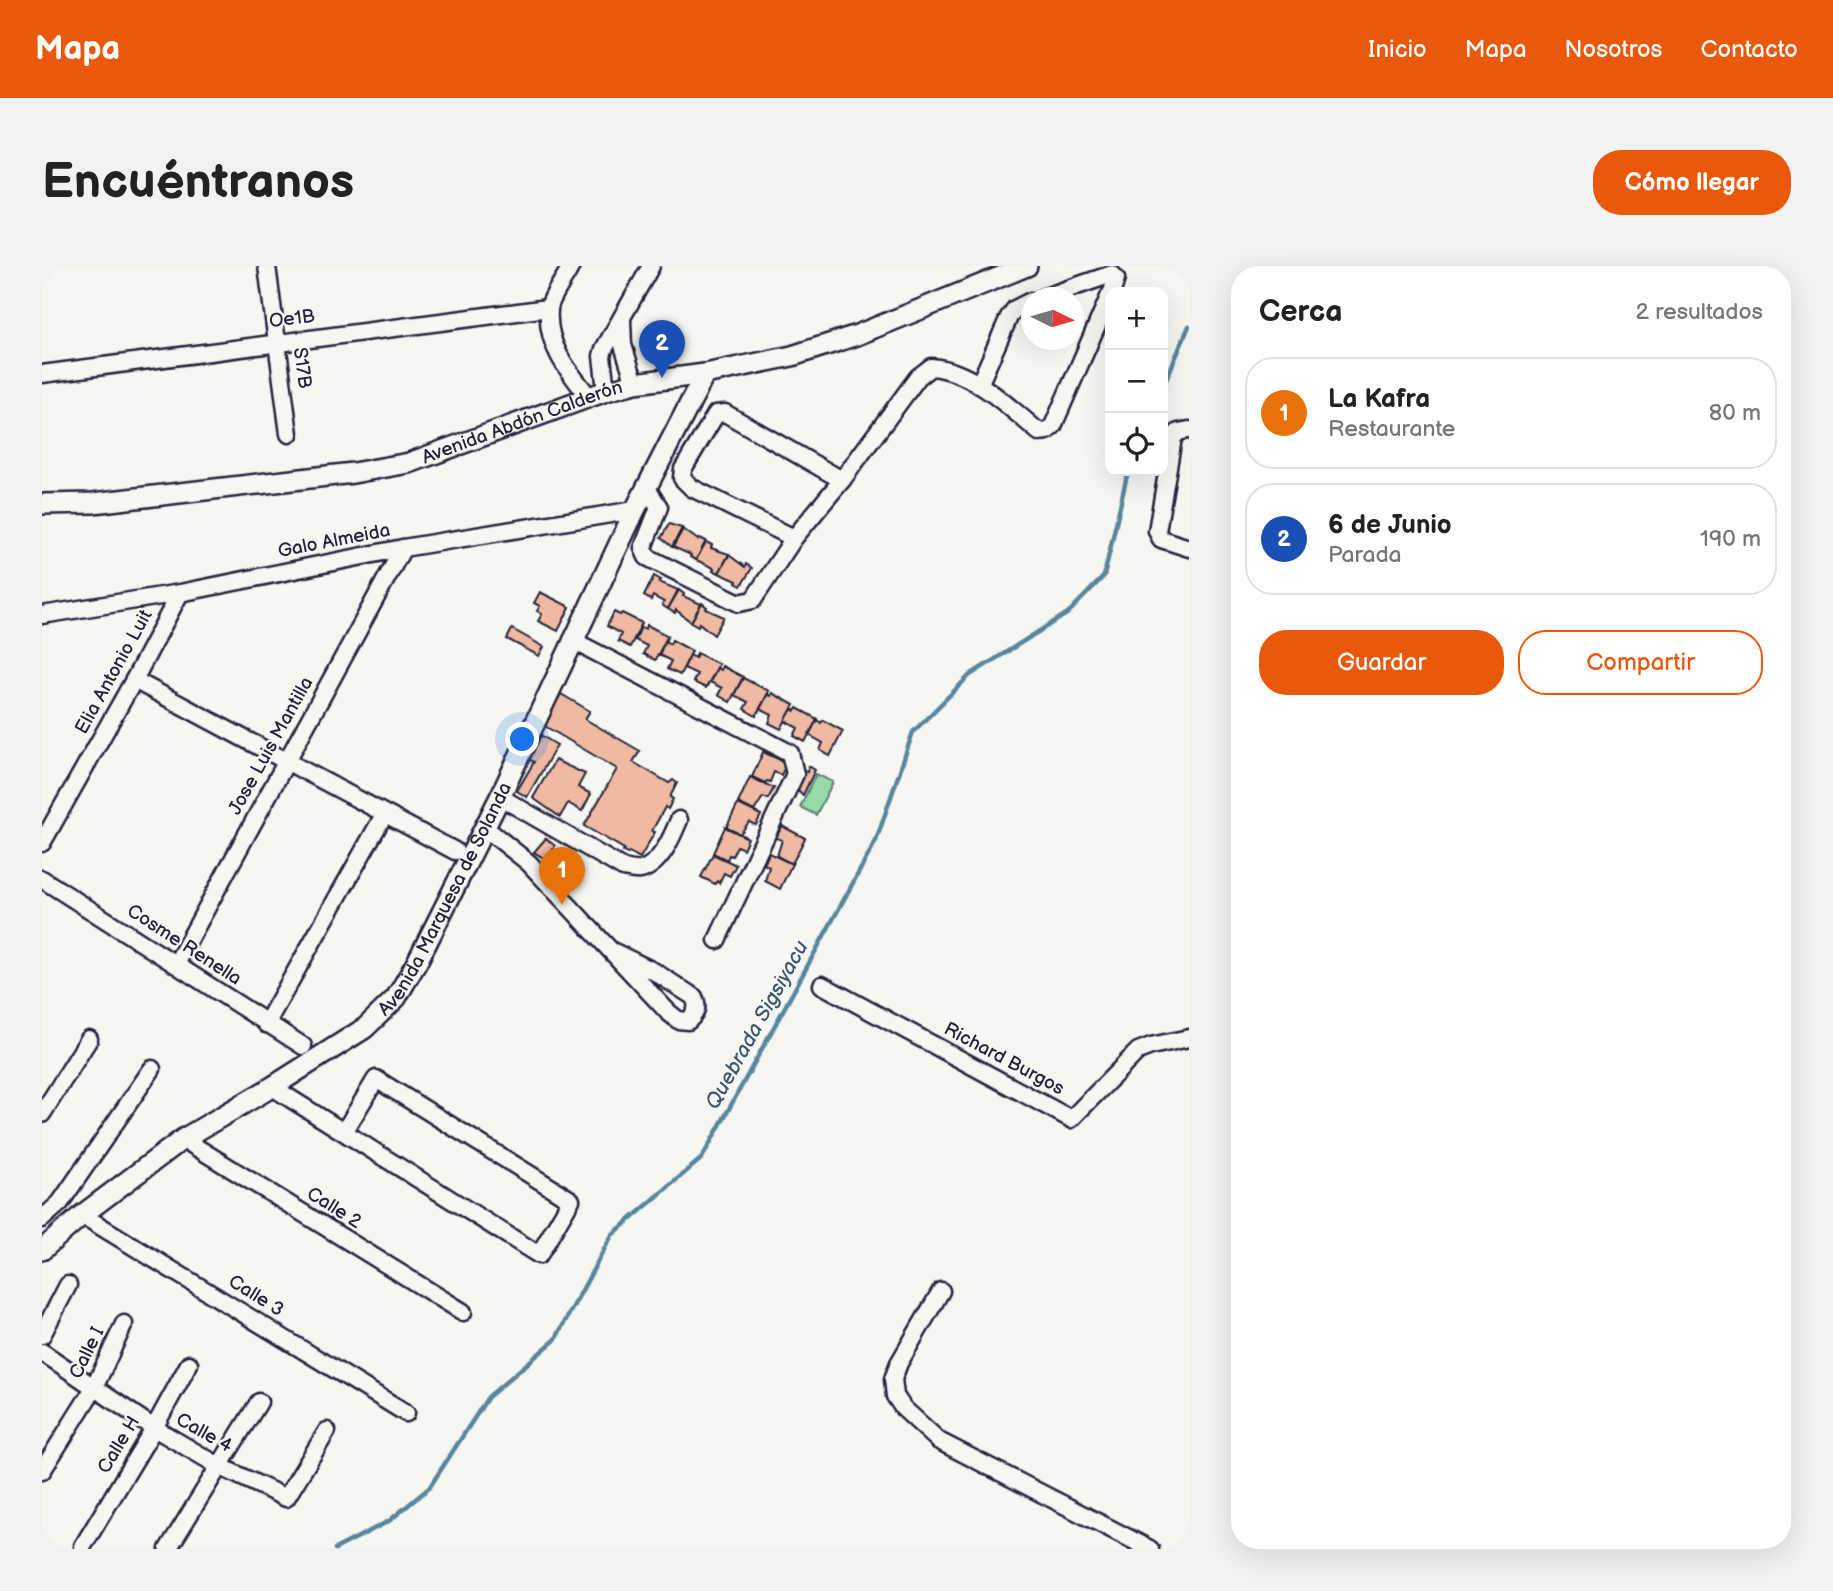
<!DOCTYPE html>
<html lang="es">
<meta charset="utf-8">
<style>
:root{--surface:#fff;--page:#f2f2f2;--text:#222;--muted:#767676;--line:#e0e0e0;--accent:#ea580c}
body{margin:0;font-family:"Balsamiq Sans",sans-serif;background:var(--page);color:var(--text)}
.controls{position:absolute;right:21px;top:21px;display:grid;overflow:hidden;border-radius:14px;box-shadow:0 7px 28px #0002}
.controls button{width:63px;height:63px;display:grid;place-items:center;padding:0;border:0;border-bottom:2px solid var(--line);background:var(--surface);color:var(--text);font:35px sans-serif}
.compass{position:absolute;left:979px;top:21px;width:63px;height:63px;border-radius:50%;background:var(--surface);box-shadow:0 7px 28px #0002;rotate:95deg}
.you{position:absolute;left:481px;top:474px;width:24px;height:24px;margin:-18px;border:5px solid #fff;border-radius:50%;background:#1a73e8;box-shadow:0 0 0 10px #1a73e833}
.badge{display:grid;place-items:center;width:46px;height:46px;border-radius:50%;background:var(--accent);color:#fff;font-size:23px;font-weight:700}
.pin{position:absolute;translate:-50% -58px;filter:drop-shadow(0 2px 4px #0008)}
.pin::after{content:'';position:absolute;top:37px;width:24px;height:21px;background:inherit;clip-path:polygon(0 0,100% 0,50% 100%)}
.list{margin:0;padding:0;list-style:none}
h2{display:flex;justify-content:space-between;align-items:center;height:91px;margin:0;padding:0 28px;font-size:30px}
h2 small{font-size:23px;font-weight:400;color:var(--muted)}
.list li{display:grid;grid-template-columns:46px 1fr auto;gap:21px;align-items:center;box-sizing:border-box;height:112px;margin:0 14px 14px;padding:0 14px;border:2px solid var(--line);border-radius:28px}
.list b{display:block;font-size:26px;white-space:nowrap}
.list p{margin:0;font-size:23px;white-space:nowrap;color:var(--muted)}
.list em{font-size:23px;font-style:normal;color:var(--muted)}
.actions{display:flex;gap:14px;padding:21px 28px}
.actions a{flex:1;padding:16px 0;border:2px solid var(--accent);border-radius:28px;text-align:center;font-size:24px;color:var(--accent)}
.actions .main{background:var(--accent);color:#fff}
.icon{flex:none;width:38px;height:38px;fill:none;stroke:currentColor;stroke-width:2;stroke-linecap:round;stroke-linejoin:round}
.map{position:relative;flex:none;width:1147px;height:1283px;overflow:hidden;border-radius:28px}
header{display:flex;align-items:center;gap:42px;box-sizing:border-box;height:98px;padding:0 35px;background:var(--accent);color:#fff}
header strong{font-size:33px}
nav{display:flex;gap:38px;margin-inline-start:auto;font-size:24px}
.intro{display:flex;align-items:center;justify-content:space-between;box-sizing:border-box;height:168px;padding:0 42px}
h1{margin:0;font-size:49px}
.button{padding:18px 32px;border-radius:28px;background:var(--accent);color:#fff;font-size:24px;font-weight:700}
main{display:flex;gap:42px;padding:0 42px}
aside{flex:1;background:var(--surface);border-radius:28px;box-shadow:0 7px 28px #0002}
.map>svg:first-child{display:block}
.green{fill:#96dba7;stroke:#5c7e71;stroke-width:2}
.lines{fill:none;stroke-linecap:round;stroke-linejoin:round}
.stream{stroke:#59869c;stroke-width:4.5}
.building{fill:#efbaa1;stroke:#22223b;stroke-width:2}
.minor-casing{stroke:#22223b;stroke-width:21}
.tertiary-casing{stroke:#22223b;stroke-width:24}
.minor{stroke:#f6f6f2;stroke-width:16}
.tertiary{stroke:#f6f6f2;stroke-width:19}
.labels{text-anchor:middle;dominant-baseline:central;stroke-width:5;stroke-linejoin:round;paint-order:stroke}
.street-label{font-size:19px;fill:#22223b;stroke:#f6f6f2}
.water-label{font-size:21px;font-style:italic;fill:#3e546c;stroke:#f6f6f2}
</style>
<header>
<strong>Mapa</strong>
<nav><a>Inicio</a><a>Mapa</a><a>Nosotros</a><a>Contacto</a></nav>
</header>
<div class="intro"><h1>Encuéntranos</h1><a class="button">Cómo llegar</a></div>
<main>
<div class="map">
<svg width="1147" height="1283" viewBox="0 0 1147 1283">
<rect width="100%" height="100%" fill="#f6f6f2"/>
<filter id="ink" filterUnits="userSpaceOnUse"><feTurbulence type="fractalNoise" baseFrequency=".0143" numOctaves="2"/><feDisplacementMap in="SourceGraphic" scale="14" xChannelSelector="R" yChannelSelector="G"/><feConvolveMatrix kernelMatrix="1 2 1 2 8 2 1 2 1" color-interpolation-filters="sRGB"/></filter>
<g filter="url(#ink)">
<polygon class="green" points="774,508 791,516 774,549 758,541"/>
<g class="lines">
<g class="stream">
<polyline points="1121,121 1147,60"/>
<polyline points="293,1283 347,1255 387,1222 446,1131 513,1074 570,969 660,892 834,575 871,466 928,409 1026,347 1062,310 1086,205"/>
</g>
</g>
<g class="building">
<polygon points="627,258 640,262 630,281 619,272"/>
<polygon points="641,263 656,274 658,272 664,275 654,294 648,291 649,289 631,281"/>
<polygon points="664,276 670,279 669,282 687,288 677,307 671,304 672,302 654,294"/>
<polygon points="687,289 703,301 704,298 710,302 699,320 694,317 695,315 677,307"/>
<polygon points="612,310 619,314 617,316 636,324 626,343 620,339 622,336 611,330 609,334 602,330"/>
<polygon points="637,324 642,328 641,330 659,338 649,356 634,344 633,347 626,343"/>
<polygon points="498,326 528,341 516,365 496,355 500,348 495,345 498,340 492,337"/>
<polygon points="660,337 665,341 664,343 682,351 672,369 657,357 656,360 649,356"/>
<polygon points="572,346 578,349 580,347 600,357 588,381 576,375 579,368 565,360"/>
<polygon points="605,359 626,370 613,394 601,388 605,380 593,374 599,361 604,363"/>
<polygon points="470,363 502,381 497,390 465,373"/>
<polygon points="630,374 650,385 638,409 625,403 629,395 617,389 623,375 628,378"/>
<polygon points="655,387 677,398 664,422 651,416 655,408 642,402 648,389 653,392"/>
<polygon points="680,400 701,411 688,436 676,429 680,422 668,416 675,402 679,404"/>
<polygon points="701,412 727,425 714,450 702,443 706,436 692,429"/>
<polygon points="730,427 752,439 739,463 727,457 730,449 718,443 726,428 729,430"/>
<polygon points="519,428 548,445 543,453 598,485 591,496 627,517 631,514 635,517 628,531 631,533 626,543 623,541 610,565 613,566 598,592 587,586 586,588 581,586 582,583 542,560 575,503 501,459"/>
<polygon points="755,442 775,453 763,476 752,470 756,462 743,455 750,443 753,445"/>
<polygon points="775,454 779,457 781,454 801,465 788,490 778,484 781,477 767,469"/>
<polygon points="495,467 515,479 485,531 475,525 492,496 482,491"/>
<polygon points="721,486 745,497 739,509 732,506 728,516 725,515 723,517 710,511"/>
<polygon points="513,494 543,508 536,521 549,528 540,545 526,537 518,551 491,532"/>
<polygon points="767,500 773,504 761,529 753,521 762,504 765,506"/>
<polygon points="708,511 732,522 726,533 721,531 712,545 696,537"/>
<polygon points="696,538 719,549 714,559 707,556 698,568 684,562"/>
<polygon points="740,560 763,572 750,598 735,590 740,574 734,572"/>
<polygon points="683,561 706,572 701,583 695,580 690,590 687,589 685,594 671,587"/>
<polygon points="504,572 513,580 505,594 492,586"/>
<polygon points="727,587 750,598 738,623 723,615 727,601 722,598"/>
<polygon points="671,588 694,599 688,610 682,607 677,617 675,615 673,618 659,611"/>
</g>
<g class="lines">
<g class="minor-casing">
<g id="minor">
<polyline points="225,0 247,168"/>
<path d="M529,0C524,11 507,33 507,44C504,80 527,106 548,132"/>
<polyline points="1000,32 1070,8 1074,13 1070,26"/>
<polyline points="580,54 581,79 593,117"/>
<polyline points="0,108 506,42"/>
<polyline points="937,119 967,51 973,43 989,35"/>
<polyline points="564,125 560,90 562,83 609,0"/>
<polyline points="1147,164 1136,166 1131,172 1115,265 1119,273 1147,282"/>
<path d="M604,221L617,241L601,282L605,291L697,337L711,334L752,272L800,214L876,111L889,101C930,104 967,141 997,166L1005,165L1011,160L1068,29"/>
<polyline points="752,272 650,222 640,212 641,203 674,148 683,147 800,214"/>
<polyline points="0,349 138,327 361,282 593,244"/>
<polyline points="530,374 748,487 753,508 675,674"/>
<polyline points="92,414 413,585"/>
<path d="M458,531L581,602C586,603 594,605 599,604C619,598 630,571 637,554"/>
<path d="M442,561L487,597L626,746L636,754L646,755C654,748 657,741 652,731L613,706L572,686"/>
<polyline points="0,577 92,414 138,327"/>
<polyline points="0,613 261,780"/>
<polyline points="134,698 361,282"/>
<polyline points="780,719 1029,853 1096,785 1109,780 1147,772"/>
<polyline points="224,758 342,549"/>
<polyline points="230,821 497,989 529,934 334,813 302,866"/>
<polyline points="0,848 47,773"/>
<polyline points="141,873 421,1046"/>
<polyline points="40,949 364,1147"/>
<polyline points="0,953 18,937 110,803"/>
<polyline points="899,1025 857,1097 851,1113 853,1130 861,1142 897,1175 1108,1283"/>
<polyline points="0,1069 26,1019"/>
<polyline points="0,1086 112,1162 177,1200 244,1232 285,1165"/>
<polyline points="0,1205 52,1122 82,1058"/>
<polyline points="41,1280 112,1162 147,1098"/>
<polyline points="126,1283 217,1136"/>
</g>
</g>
<g class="tertiary-casing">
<g id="tertiary">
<path id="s1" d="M0,238L51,237L311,207L367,197L564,125L593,117L663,108L750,90L815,69L985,0"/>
<path id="s2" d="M0,984L40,949L141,873L230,821L323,762L354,732L375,696L458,531L593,244L663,108"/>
</g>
</g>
<use href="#minor" class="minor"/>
<use href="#tertiary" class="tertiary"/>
</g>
</g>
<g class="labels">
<g class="street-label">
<text transform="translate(250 53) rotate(-7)">Oe1B</text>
<text transform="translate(260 102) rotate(82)">S17B</text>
<text stroke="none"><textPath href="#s1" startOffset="490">Avenida Abdón Calderón</textPath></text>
<text transform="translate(292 275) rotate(-11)">Galo Almeida</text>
<text transform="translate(72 406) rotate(-61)">Elia Antonio Luit</text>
<text transform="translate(229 480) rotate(-61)">Jose Luis Mantilla</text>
<text stroke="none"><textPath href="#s2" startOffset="546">Avenida Marquesa de Solanda</textPath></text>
<text transform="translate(142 679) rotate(33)">Cosme Renella</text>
<text transform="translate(962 793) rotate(28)">Richard Burgos</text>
<text transform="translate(292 942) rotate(32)">Calle 2</text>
<text transform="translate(214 1030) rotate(32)">Calle 3</text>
<text transform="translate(45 1087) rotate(-64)">Calle I</text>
<text transform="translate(162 1167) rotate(29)">Calle 4</text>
<text transform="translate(77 1179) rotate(-59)">Calle H</text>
</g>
<g class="water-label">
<text transform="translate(715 759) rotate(-61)">Quebrada Sigsiyacu</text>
</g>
</g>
</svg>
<div class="controls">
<button>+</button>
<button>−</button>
<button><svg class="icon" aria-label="locate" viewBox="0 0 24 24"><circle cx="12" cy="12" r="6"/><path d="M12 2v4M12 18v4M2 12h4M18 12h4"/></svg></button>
</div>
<svg class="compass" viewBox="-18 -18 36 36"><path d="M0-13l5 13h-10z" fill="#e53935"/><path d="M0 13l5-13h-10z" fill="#767676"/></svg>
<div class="you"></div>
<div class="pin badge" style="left:520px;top:639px;background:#e8710a">1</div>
<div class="pin badge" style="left:620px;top:112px;background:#1a4fb4">2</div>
</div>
<aside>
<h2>Cerca<small>2 resultados</small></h2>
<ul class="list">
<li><span class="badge" style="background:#e8710a">1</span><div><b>La Kafra</b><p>Restaurante</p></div><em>80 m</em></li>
<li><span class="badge" style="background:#1a4fb4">2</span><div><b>6 de Junio</b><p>Parada</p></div><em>190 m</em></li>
</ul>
<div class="actions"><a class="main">Guardar</a><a>Compartir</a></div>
</aside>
</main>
